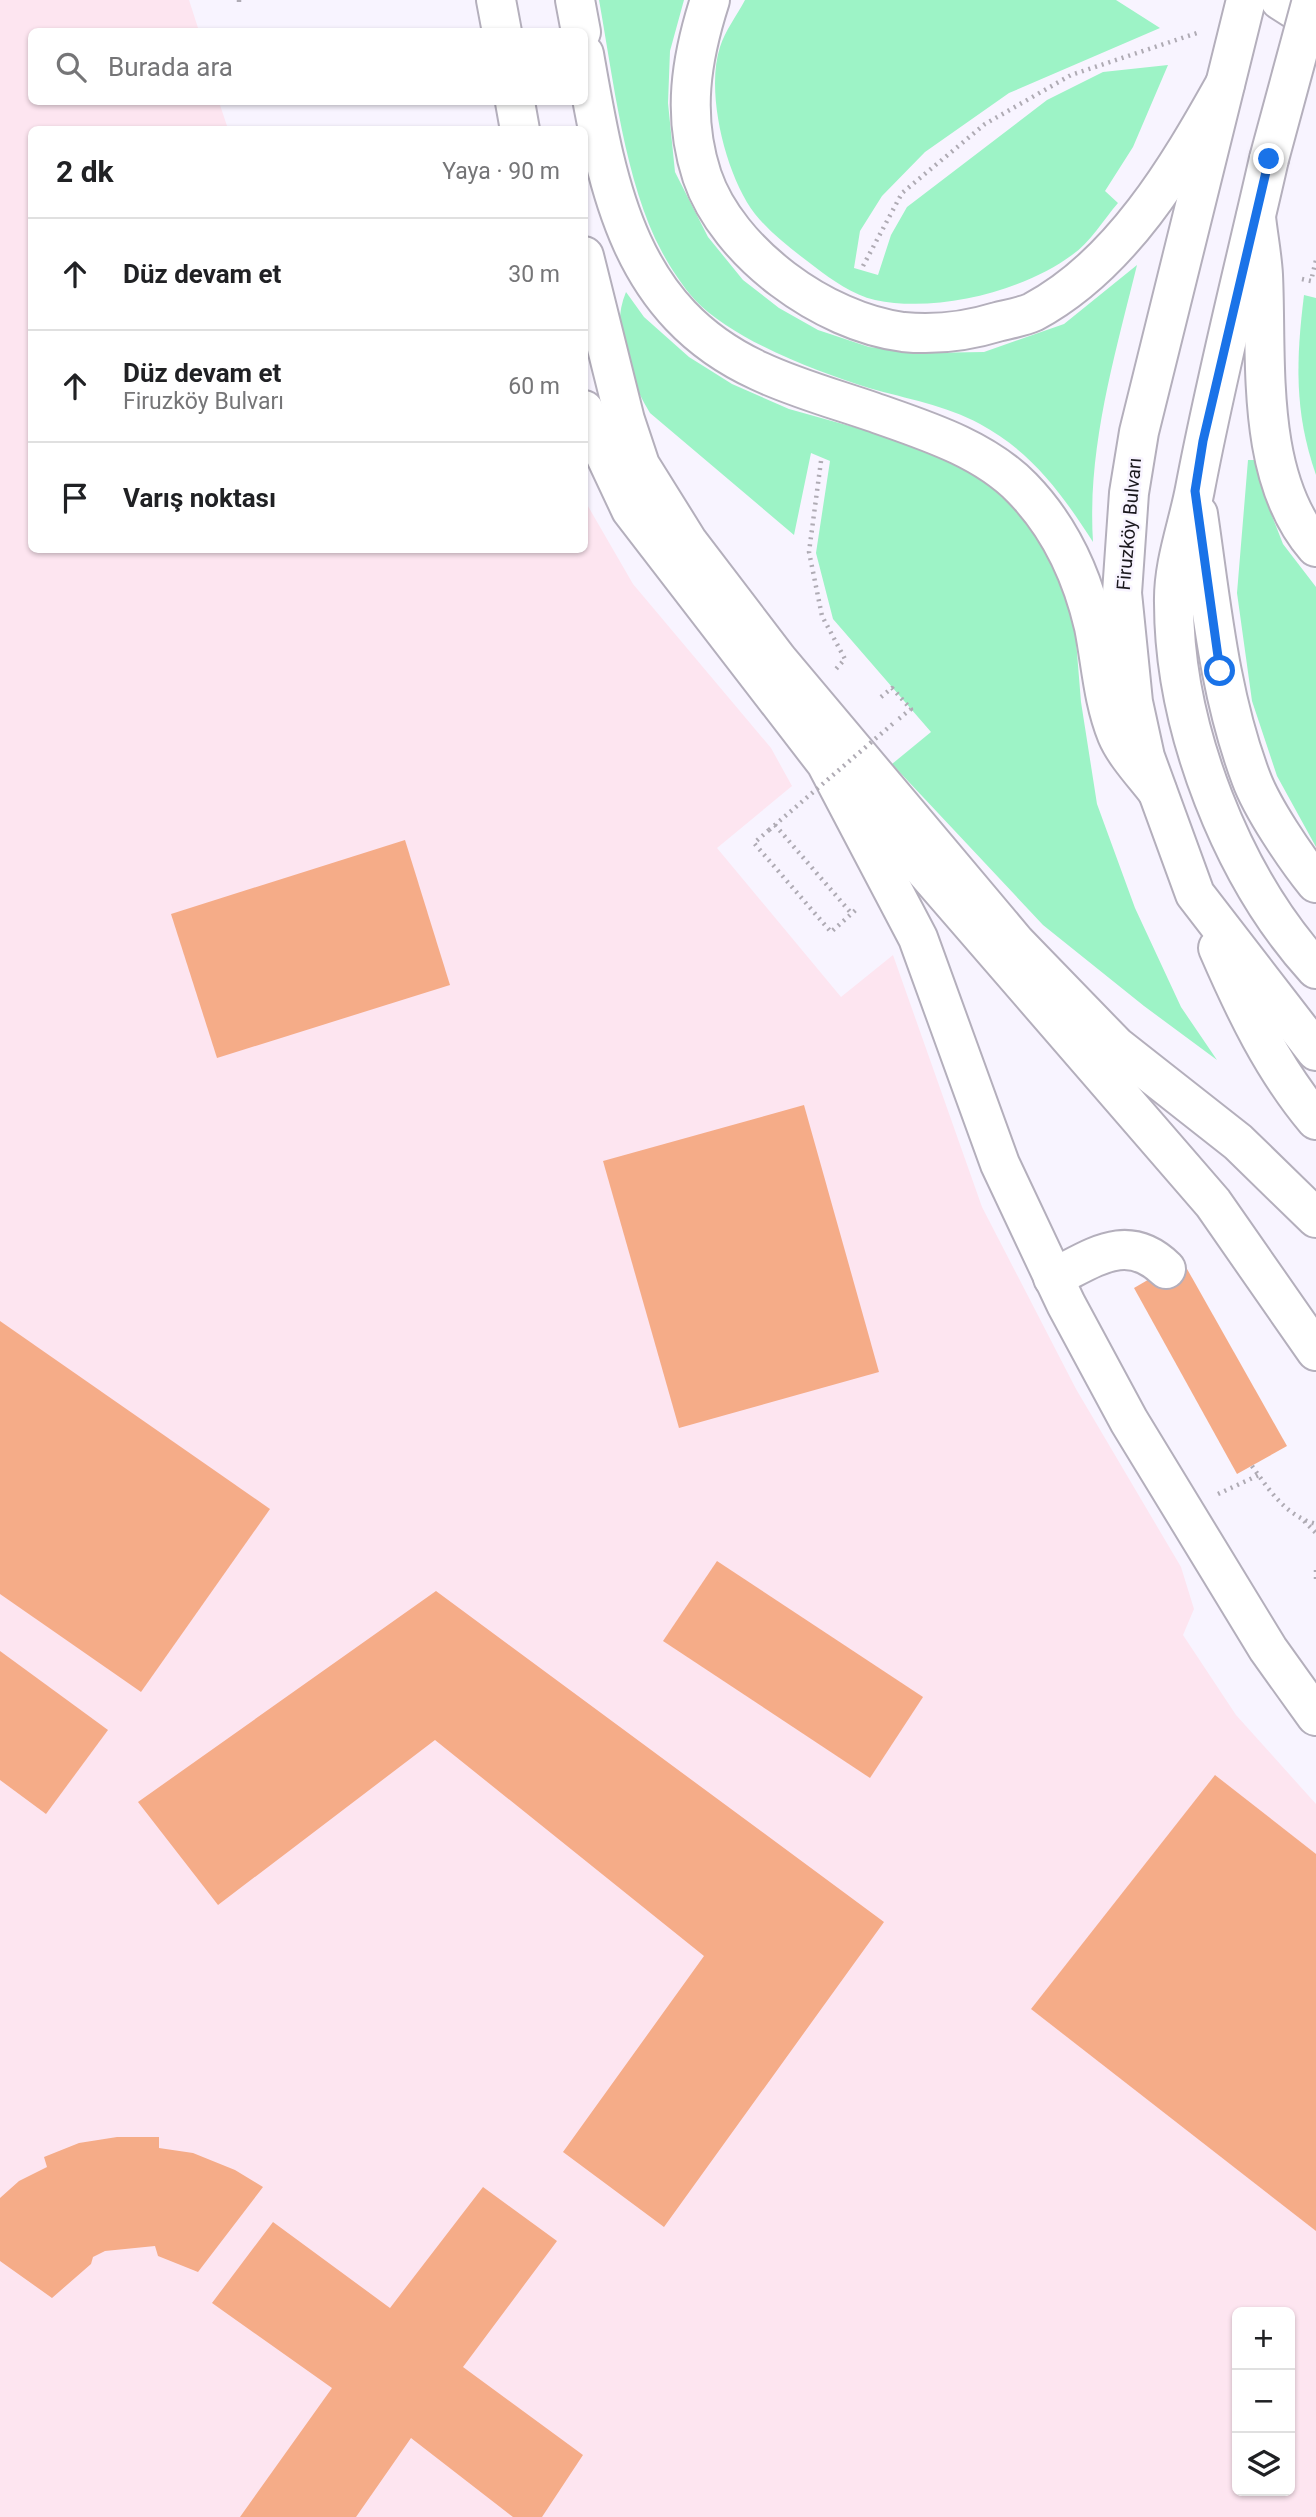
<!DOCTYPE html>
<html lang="tr">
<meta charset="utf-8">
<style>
:root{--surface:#fff;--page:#f2f2f2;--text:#202124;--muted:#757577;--line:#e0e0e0}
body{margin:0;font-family:Roboto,sans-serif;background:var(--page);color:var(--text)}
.controls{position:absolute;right:21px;bottom:21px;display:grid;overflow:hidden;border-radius:10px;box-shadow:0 2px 5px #0004}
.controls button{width:63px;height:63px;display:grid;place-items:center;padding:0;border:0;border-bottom:2px solid var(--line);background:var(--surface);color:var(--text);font:35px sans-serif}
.stop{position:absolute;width:21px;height:21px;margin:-16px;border:5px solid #1a73e8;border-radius:50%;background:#fff}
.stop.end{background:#1a73e8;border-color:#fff;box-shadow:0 2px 7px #0008}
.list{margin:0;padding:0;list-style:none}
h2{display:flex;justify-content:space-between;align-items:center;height:91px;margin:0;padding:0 28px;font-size:30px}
h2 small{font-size:23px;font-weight:400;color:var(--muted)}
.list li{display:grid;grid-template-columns:46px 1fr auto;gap:21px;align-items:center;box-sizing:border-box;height:112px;padding:0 28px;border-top:2px solid var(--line)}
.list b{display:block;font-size:26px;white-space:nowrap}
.list p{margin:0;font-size:23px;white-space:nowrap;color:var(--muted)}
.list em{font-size:23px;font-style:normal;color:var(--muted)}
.icon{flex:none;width:38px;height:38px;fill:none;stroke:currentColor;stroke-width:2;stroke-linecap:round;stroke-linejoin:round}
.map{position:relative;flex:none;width:1316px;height:2517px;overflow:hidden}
.search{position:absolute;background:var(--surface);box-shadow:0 2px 5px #0004;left:28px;top:28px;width:560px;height:77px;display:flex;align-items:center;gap:18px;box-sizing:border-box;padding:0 24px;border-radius:10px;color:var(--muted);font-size:26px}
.panel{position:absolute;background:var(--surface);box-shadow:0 2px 5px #0004;left:28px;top:126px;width:560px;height:427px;border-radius:10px}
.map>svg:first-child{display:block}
.education{fill:#fde5f0;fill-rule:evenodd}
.green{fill:#9df3c6}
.building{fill:#f5ac88}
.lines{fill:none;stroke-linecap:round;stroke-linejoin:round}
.minor-casing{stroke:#b4afbc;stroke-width:42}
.major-casing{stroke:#b4afbc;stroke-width:42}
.highway-casing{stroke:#b4afbc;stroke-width:42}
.path{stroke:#afabb4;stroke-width:4.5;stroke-dasharray:2 5;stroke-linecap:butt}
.minor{stroke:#fff;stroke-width:38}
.major{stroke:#fff;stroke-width:38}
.highway{stroke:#fff;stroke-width:38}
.major-bridge-casing{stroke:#b4afbc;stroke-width:42;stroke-linecap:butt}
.path-bridge{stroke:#afabb4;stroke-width:4.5;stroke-dasharray:2 5;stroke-linecap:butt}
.major-bridge{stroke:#fff;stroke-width:38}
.route{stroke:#1a73e8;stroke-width:9}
.labels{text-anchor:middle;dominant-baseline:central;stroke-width:5;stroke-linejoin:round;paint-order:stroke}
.street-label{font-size:19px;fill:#19171c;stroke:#f8f4ff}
</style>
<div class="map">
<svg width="1316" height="2517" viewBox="0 0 1316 2517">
<rect width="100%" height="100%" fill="#f8f4ff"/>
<path class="education" d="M0,0H189L199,31L32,32V102H219L228,129L32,130V550H584L585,501L633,584L771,748L792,786L717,848L841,997L893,955L982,1207L1076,1389L1181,1567L1194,1609L1183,1635L1236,1715L1316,1804V2517H0ZM1237,2312H1290V2491H1237Z"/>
<g class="green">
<path d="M599,0H684L670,51L668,103L675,172L708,237L743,280L779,308L818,330L869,347L923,353L984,352L1064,324L1137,265C1115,355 1087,448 1093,542C1062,494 1032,452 980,424C945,405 907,399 869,388C817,372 733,340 695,300C683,287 670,267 662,252C625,184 613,77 599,0Z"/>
<path d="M745,0H1116L1160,28L1009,93L925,152L882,196L860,231L854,268L878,275L891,235L907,207L1047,100L1103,72L1168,65L1133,147L1105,191L1118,203C1104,219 1090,243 1072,255C1022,292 936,313 875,300C853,295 832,280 815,267C794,251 772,235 755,214C726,176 705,93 720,47C725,31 737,15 745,0Z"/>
<path d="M626,292L644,317L689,357L732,384L789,409L907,442L978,475L1033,526L1060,574L1074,616L1081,702L1097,804L1135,908L1181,1007L1217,1060L1144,1006L1043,925L892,764L931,732L833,619L816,553L830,461L811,453L794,535L650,413C630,379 609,331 626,292Z"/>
<path d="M1304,295L1316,298V475C1294,412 1296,360 1304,295Z"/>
<polygon points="1248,460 1255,460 1265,498 1283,544 1316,587 1316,847 1277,776 1252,701 1237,593"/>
</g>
<g class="building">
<polygon points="405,840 450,985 217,1058 171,914"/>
<polygon points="804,1105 879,1372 679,1428 603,1161"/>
<polygon points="1182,1260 1287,1446 1237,1474 1134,1288"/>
<polygon points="0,1321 270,1509 141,1692 0,1594"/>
<polygon points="717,1561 923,1697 870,1778 663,1641"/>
<polygon points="436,1591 884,1922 664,2227 563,2152 704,1956 435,1740 218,1905 138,1802"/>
<polygon points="0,1651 108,1730 46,1814 0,1780"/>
<polygon points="1215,1775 1316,1854 1316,2231 1031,2009"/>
<polygon points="117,2137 159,2137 159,2148 193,2153 235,2170 263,2187 198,2272 158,2256 155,2246 105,2251 93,2257 91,2264 52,2298 0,2261 0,2198 19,2181 47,2167 44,2157 79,2143"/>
<polygon points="483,2187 557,2241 463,2367 583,2455 542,2517 513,2517 411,2438 356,2517 240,2517 332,2388 212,2303 273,2222 390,2308"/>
</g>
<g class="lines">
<g class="minor-casing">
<g id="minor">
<polyline points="584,256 625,420 640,465 688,542 778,660 1016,943 1116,1046 1238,1142 1316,1218"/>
<path d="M1053,1278C1094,1258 1127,1231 1166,1269"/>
</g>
</g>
<g class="major-casing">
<g id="major">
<polyline points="1246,0 1139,432 1129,493 1122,593 1133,702 1145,757 1195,894 1316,1051"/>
<path d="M1269,159C1244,269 1216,378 1195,489C1188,526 1173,564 1174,603C1174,728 1232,877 1316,969"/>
<path d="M1198,514C1211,602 1219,693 1251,778C1262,808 1295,857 1316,883"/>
<polyline points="840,777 897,838 1213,1203 1316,1351"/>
<path d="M1218,948C1244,1008 1273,1069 1316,1120"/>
</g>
</g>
<g class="highway-casing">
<g id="highway">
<polyline points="496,0 502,32"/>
<polyline points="575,0 581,32"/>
<path d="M710,0C691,59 682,115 702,176C728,253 824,322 903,332C934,335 968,331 997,322C1009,319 1022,317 1033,312C1121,265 1178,168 1225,84"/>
<polyline points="1280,0 1316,23"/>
<path d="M584,54C607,184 626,310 759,371C795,388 835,399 873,412C924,430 983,448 1022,488C1059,526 1082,575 1094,627C1101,662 1103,701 1117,735C1125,754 1144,774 1157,791"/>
<polyline points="515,102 520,130"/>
<path d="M1256,217C1258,236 1262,256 1263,275C1267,361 1255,477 1316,547"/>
<polyline points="584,410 631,510 826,763 918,938 1000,1164 1066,1304 1129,1421 1268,1649 1316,1716"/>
</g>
</g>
<g class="path">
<polyline points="239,0 239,7"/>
<polyline points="863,266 902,193 985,124 1071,75 1197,33"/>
<polyline points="1302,279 1311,281 1316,260"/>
<polyline points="821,461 809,552 822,616 845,659 836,669"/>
<polyline points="881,697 892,688 911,709 896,721"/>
<polyline points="775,825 852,914"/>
<polyline points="769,830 754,843 831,932 858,908"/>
<path d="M1252,1466C1269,1490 1286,1516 1316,1524"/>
<polyline points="1218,1494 1259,1475"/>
<polyline points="1304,1521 1316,1533"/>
<polyline points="1316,1570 1316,1584"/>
</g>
<use href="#minor" class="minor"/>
<use href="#major" class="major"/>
<use href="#highway" class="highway"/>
<g class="major-bridge-casing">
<polyline id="major-bridge" points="1269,159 1312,0"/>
</g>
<polyline class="path-bridge" points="769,830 896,721"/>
<use href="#major-bridge" class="major-bridge"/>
</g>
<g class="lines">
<polyline class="route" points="1220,671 1195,491 1203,441 1269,159"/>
</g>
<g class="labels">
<g class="street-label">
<text transform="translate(1129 524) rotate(-85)">Firuzköy Bulvarı</text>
</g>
</g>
</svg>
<div class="controls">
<button>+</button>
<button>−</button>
<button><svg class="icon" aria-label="layers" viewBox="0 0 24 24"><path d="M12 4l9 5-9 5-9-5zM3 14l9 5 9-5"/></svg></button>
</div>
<div class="stop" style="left:1220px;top:671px"></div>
<div class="stop end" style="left:1269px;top:159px"></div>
<div class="search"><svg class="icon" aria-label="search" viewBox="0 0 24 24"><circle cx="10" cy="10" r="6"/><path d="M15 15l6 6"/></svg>Burada ara</div>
<section class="panel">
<h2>2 dk<small>Yaya · 90 m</small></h2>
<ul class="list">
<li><svg class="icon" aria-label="ahead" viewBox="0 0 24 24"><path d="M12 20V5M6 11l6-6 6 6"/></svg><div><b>Düz devam et</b></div><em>30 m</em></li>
<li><svg class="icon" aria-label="ahead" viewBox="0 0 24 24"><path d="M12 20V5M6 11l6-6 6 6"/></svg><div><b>Düz devam et</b><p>Firuzköy Bulvarı</p></div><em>60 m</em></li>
<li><svg class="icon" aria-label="arrive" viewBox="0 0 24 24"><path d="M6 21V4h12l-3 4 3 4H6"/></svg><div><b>Varış noktası</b></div></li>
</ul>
</section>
</div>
